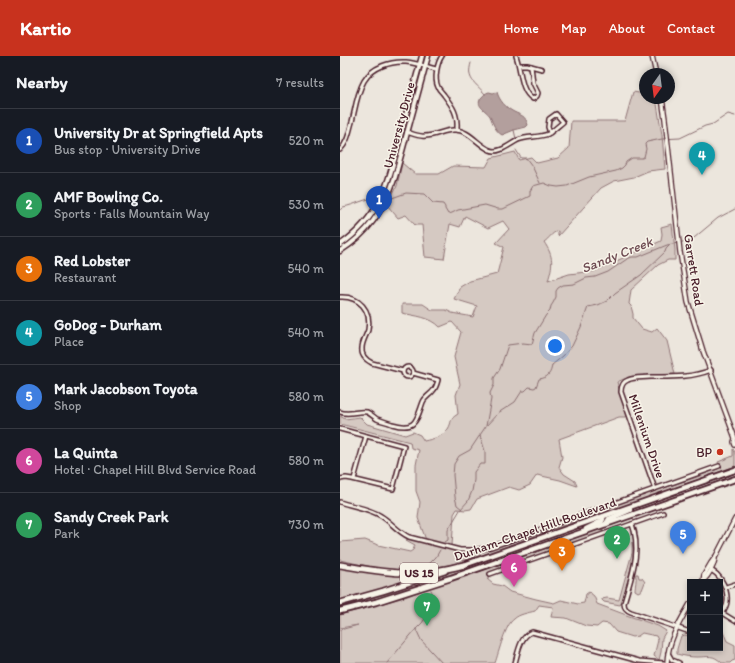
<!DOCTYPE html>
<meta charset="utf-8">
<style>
:root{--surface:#171b24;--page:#242831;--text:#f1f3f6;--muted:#9ea1a6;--line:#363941;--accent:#c8321e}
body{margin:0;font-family:Itim,sans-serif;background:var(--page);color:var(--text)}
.controls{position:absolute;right:12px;bottom:12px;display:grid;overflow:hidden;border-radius:0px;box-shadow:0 2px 6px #0003}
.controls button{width:36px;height:36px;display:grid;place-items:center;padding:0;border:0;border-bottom:1px solid var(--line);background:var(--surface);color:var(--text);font:20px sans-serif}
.compass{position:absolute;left:299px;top:12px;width:36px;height:36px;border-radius:50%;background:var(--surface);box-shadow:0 2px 6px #0003;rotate:194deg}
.you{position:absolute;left:215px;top:290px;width:14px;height:14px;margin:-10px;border:3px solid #fff;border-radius:50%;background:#1a73e8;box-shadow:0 0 0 6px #1a73e833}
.badge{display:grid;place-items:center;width:26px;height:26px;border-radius:50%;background:var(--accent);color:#fff;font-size:13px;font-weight:700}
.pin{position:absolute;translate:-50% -33px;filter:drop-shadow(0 1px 2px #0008)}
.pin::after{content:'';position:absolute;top:21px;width:14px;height:12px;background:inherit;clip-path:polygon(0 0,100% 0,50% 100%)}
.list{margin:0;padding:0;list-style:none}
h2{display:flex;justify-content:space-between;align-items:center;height:52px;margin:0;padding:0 16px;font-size:17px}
h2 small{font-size:13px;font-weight:400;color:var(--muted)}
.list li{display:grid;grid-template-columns:26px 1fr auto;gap:12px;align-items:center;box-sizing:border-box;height:64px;padding:0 16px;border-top:1px solid var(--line)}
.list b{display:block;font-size:15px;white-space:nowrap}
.list p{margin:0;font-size:13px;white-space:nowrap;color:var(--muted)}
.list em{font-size:13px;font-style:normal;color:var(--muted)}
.map{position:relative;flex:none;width:395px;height:607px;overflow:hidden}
header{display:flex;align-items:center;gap:24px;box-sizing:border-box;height:56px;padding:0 20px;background:var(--accent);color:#fff}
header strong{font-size:19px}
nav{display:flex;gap:22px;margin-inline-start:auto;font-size:14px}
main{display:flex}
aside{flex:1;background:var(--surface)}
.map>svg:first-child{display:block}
.green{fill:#d5c9c2;stroke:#907476}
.water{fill:#b39f9d;stroke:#896c6f}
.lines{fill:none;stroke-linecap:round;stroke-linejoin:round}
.stream{stroke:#896c6f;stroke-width:1}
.minor-casing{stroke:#4a1f2b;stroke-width:6}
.tertiary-casing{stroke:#4a1f2b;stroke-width:6}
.secondary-casing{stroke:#4a1f2b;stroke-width:7}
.primary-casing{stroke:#4a1f2b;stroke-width:8}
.trunk-casing{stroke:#4a1f2b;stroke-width:8}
.motorway-casing{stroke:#4a1f2b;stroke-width:8}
.minor{stroke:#f7f3e8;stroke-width:3}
.tertiary{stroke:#f7f3e8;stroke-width:3.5}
.secondary{stroke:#f7f3e8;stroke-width:4}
.primary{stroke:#f7f3e8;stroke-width:4.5}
.trunk{stroke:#f7f3e8;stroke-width:4.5}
.motorway{stroke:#f7f3e8;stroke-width:5}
.poi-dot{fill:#c8321e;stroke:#f7f3e8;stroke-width:1.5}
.labels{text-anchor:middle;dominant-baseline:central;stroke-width:3;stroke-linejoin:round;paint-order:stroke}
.shield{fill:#f7f3e8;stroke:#7e5f64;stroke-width:1}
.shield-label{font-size:12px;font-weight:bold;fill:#4a1f2b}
.street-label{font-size:13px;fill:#4a1f2b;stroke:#f7f3e8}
.poi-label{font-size:13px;fill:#4a1f2b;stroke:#f7f3e8;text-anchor:end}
.water-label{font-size:14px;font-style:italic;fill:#6f4c53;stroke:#f7f3e8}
</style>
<header>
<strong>Kartio</strong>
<nav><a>Home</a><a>Map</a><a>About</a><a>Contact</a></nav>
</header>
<main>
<aside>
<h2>Nearby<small>7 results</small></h2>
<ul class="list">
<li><span class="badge" style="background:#1a4fb4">1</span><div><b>University Dr at Springfield Apts</b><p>Bus stop · University Drive</p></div><em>520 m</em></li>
<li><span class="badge" style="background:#2e9e5b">2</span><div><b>AMF Bowling Co.</b><p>Sports · Falls Mountain Way</p></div><em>530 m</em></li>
<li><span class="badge" style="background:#e8710a">3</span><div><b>Red Lobster</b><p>Restaurant</p></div><em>540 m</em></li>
<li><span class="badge" style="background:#0f9aa8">4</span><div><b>GoDog - Durham</b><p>Place</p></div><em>540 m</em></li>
<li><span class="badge" style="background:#3f7fe0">5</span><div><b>Mark Jacobson Toyota</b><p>Shop</p></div><em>580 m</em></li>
<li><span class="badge" style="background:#d1479c">6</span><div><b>La Quinta</b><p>Hotel · Chapel Hill Blvd Service Road</p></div><em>580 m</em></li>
<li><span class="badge" style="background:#2e9e5b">7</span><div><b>Sandy Creek Park</b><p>Park</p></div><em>730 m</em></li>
</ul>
</aside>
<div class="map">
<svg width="395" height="607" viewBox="0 0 395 607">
<rect width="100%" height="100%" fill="#ece6dd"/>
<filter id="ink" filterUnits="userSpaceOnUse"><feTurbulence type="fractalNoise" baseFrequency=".025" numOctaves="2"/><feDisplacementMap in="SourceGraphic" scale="8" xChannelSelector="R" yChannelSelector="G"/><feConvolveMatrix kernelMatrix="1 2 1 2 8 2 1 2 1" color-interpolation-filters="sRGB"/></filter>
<g filter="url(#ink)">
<g class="green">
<path d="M293,36L305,38V42H316L322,79L325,113L308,115L294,121L274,125L261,132L218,180V175C211,177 210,182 204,186C214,201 213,208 208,225L229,218L254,215L321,185L322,178L321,171L332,168L335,194V204H328L318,209L291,234L289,248L291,250L293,258V262L302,273L312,276L317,272L327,285L335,318C317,319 292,318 277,326L288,361H279L219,383L222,401L219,411L224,418L235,425L237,430L220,424L197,419L190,429L179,434L169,431L137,443L131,453L125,454L117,453L114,458L112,490L86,484L78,462L80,446L76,435V409L79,394L71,392L70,386L0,368V360L5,363L20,361L27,368L65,379L73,376L80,379L84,385C93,383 102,381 108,373C113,365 108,364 118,358L116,339L120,328L114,301L121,276L112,266L100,271C91,261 75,260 62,257V248H83L92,254H106L112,257L133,261L137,250L114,243L120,231L130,225L157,218L164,191L156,187L169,173L163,165L148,172L125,160L120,171L110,168L104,203L85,201L82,169H75L66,159L58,162L47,149L57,130L62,107L75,118H99L113,110L146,111L151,102L175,96L179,104L191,101L197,107L218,102L229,92L231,65H285Z"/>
<path d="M393,393L395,396V410L393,411L273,454H266L267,452C272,450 277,449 281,447C313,434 347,426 378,413L380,411L378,406L393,400Z"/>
<polygon points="254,456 256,457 255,459 252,460 142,499 112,508 91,512 73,514 44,513 22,509 0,504 0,486 25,484 38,489 70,496 73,494 75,489 66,484 68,483 99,490 132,495 200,475 206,474 246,460"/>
<path d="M260,473H263V475L261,477L150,516L148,517L149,520L150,521L149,523H147L153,528L162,530L170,536L196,543L214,547L221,544L238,548L244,547L246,538L249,536L254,540L257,548L289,560L318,570L326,575L322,582L321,596L319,604L314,600L318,584L316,580L302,577L298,580L292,581L276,576L269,568L262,567L257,571L246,570L226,562L211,561L213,551L199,549L195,555C188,557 179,558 174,563C165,569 159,596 155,607H0V574L18,569L0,572V559L65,541L88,532L162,508Z"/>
<polygon points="292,486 294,500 283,544 280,549 264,546 262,544 262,543 267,542 279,544 292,497"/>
<path d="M190,489L187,492L179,495C120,516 61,535 0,551V549L29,541L91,523Z"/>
<polygon points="0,512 53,519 75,520 78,521 35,535 0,544"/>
<path d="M296,518H298L299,522H302L305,526L302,534L298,536L295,534C295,530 296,528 296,524C297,522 295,520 296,518Z"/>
<path d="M380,569L387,585L395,589V604L392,605L390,607H382C373,598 369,601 357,601C351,601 343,600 337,598V593L341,580L344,579L350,580V592H380Z"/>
</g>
<path class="water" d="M149,36L153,37L157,36C159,44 166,52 174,56C182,60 185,59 188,69L186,71L174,74L162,79C155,75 153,67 150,60C146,54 135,50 141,42C144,39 145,37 149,36Z"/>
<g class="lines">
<g class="stream">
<path d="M131,7C126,24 135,26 145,38"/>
<polyline points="174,74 176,83"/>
<polyline points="176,94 181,102 186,102 192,110 200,127"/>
<polyline points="52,142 66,137 84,138 93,147 103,148 105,151 105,153 108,158 112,157 118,154 145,149 158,153 163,153 190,140 190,135 193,130 204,127 211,130 218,131 227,130 249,121 276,115 282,112 285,109 286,106 292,102 302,102 304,101 306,93 305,88 307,86 322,83 340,82 365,70 373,68 388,58 395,60"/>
<path d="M0,154L3,151C15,149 25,142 37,142"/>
<polyline points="341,187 347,183 354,182 378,162 395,153"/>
<path d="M146,370L158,357L175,346L182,335H185L189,331L194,332L196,331L199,323C208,322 211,317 212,309L223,300L232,290L241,271L248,251L258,249L267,245L275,237L301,219L325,196L326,193L330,189"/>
<polyline points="122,453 117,449 115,441 113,419 114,408 119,400 130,394 146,370 151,343 150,337 154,329 154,322 160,313 168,289 183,287 192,288 195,277 206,259 210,255 211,250 213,247 216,241 216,235 218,232 223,229 234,228 246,222 255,221 268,216 287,203 292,201 298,201 327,189 338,187"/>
<polyline points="105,486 108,484 108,474 120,454 128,445 132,435 134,424 134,416 140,408 145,408 145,395 140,379"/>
<polyline points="85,512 96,501 100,494"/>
<polyline points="76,573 81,584 102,607"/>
<polyline points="47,607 76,573 82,567 89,557 93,538 91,534"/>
</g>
<g class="minor-casing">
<g id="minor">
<path d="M102,0C97,7 94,23 98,31C99,34 102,36 104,39C113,51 118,58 117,73"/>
<path d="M176,0C181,12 180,36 193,43L197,40L198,37L193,27L191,10"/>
<polyline points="179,9 187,9 202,13"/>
<path d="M67,76C73,78 79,81 85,80C96,80 105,73 115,74C129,74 138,89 150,94C159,98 170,88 178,84C187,80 198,82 208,78C213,75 218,70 223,66L216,58L209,63L208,71L210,77"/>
<path d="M0,94C8,86 9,76 12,66C15,53 17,37 24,25C32,11 51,5 66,6C77,7 87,11 96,13"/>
<path d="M0,241C19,240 32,254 28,274C26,280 22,286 22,292C21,299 26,304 32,307L63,315"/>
<circle cx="68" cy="316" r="5"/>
<path d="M0,356C9,360 18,354 27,356C31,358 34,361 37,363C42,365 47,366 52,368C76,375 76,365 83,346C85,341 90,339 93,335C96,332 97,328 98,324L73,317"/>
<polyline points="0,373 64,390 53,433 12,423 6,422 0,423"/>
<polyline points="14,423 26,380"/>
<path d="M315,433L281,336C281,331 282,326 288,324C294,321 303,322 310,321C330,321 351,322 371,314"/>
<path d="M0,446C14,451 29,452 41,460C51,466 58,476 69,481L120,494H135L151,491L379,410"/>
<path d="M292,468C302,495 291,521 284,547C284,552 286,554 291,556L350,576"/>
<path d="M371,514C385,522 394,547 380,558"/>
<polyline points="150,518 323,457"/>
<polyline points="386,531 395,528"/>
<polyline points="382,557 395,565"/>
<polyline points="328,597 332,604 339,607"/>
<path d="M175,607C178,597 180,580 192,576L299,605L324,607"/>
</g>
</g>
<g class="tertiary-casing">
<g id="tertiary">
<polyline points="312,0 316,18"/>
<polyline points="322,42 325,63 340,196 348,246 363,295 395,382"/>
<polyline points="395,383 394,386 395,389"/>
<polyline points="363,525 364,519 371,507 376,500 395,463"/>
<path d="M363,525C369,519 373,512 375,503"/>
<path d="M327,607C328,585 339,567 350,548"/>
</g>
</g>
<g class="secondary-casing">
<g id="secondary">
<path d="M0,189C43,159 49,124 61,77C68,51 75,26 82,0"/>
<path d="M0,195C28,178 45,152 55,121L88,0"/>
</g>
</g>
<g class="primary-casing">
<polyline id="primary" points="0,547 43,535 105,515"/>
</g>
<g class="trunk-casing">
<g id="trunk">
<polyline points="266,468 269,463 290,454"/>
<polyline points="246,473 262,465 263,463 263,461"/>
<polyline points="124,509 395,414"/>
<polyline points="0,555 36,546 111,522 395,423"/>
</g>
</g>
<g class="motorway-casing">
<path id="motorway" d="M0,509C25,513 50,518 75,517C91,517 108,513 124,509"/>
</g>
<use href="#minor" class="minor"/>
<use href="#tertiary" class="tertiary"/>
<use href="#secondary" class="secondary"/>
<use href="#primary" class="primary"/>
<use href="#trunk" class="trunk"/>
<use href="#motorway" class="motorway"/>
</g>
</g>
<circle class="poi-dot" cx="380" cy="396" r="4"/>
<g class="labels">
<rect class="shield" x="60" y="507" width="38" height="20" rx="3"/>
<g class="shield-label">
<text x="79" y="517">US 15</text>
</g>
<g class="street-label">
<text transform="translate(59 69) rotate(-75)">University Drive</text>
<text transform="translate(354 214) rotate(81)">Garrett Road</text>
<text transform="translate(307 380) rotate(71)">Millenium Drive</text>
<text transform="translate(195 473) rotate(-19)">Durham-Chapel Hill Boulevard</text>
</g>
<g class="poi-label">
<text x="372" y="396">BP</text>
</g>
<g class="water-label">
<text transform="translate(277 199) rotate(-22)">Sandy Creek</text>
</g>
</g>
</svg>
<div class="controls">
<button>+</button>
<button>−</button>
</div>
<svg class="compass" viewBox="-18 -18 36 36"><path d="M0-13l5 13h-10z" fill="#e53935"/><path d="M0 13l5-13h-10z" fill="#9ea1a6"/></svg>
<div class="you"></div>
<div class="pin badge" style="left:39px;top:163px;background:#1a4fb4">1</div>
<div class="pin badge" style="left:277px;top:503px;background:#2e9e5b">2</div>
<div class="pin badge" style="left:222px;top:515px;background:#e8710a">3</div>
<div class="pin badge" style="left:362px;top:119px;background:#0f9aa8">4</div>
<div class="pin badge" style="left:343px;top:498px;background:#3f7fe0">5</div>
<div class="pin badge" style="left:174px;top:531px;background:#d1479c">6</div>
<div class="pin badge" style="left:87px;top:570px;background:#2e9e5b">7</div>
</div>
</main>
